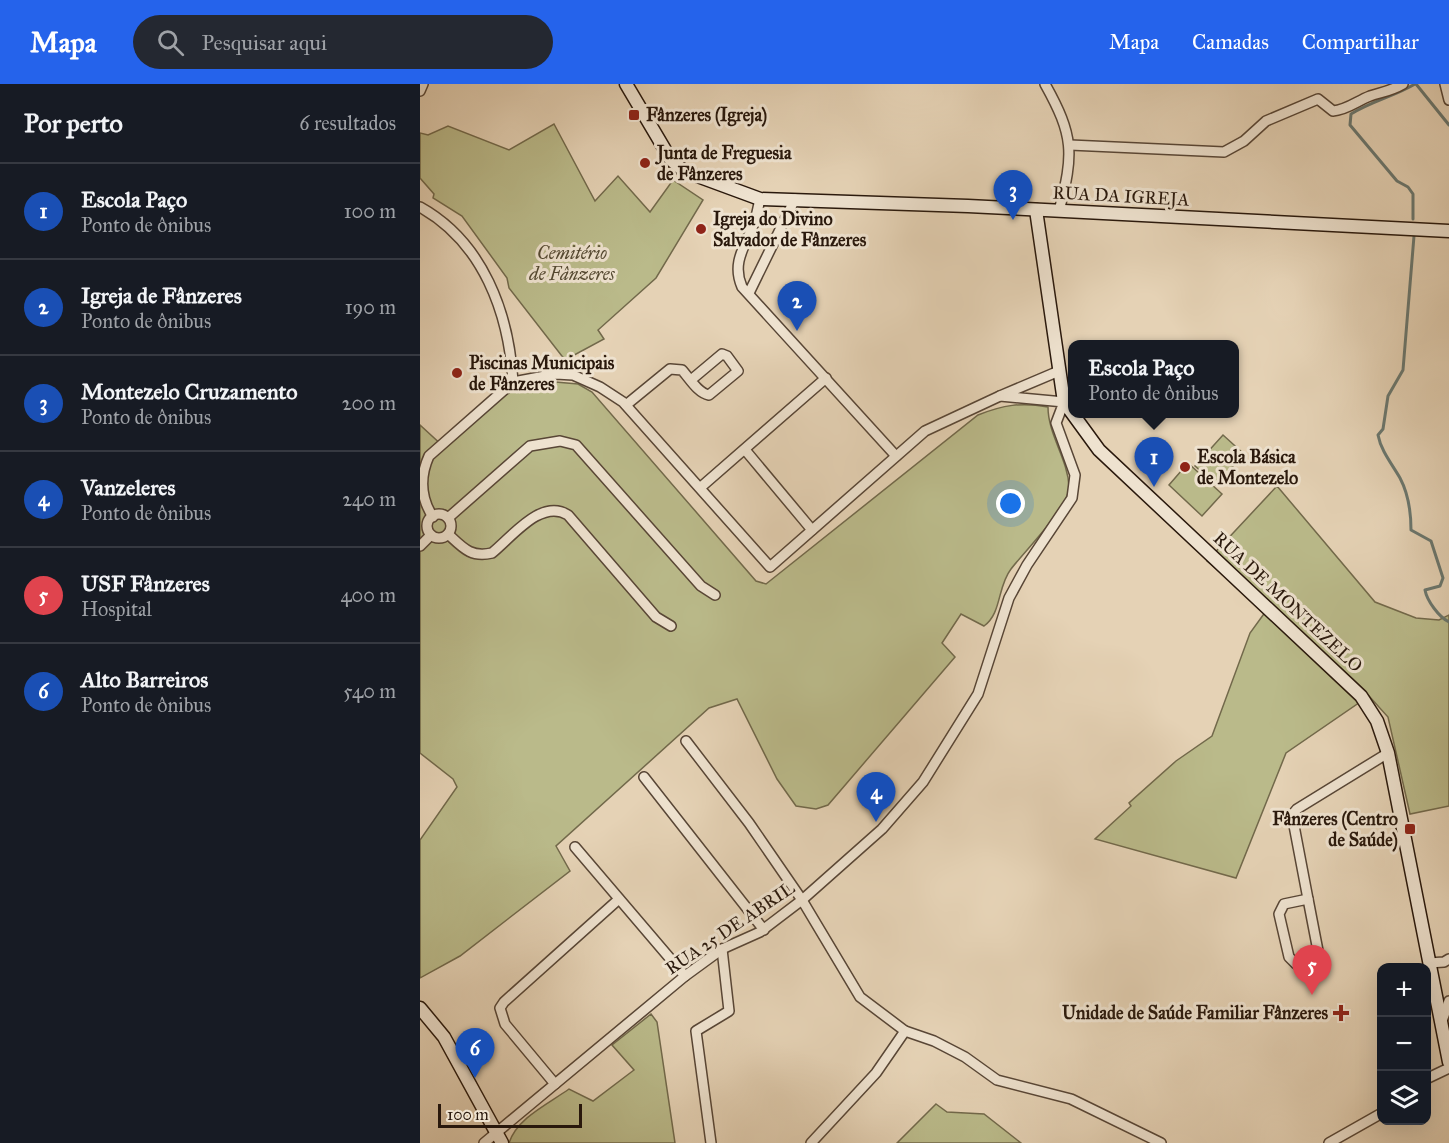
<!DOCTYPE html>
<html lang="pt">
<meta charset="utf-8">
<style>
:root{--surface:#171b24;--page:#242831;--text:#f1f3f6;--muted:#9ea1a6;--line:#363941;--accent:#2563eb}
body{margin:0;font-family:"IM FELL Great Primer",serif;background:var(--page);color:var(--text)}
.controls{position:absolute;right:18px;bottom:18px;display:grid;overflow:hidden;border-radius:12px;box-shadow:0 6px 24px #0002}
.controls button{width:54px;height:54px;display:grid;place-items:center;padding:0;border:0;border-bottom:2px solid var(--line);background:var(--surface);color:var(--text);font:30px sans-serif}
.scale{position:absolute;left:18px;bottom:15px;width:144px;box-sizing:border-box;padding-left:6px;border:3px solid #29180c;border-top:0;font-size:16px;line-height:21px;white-space:nowrap;color:#29180c;-webkit-text-stroke:4px #eee2cf;paint-order:stroke}
.you{position:absolute;left:591px;top:420px;width:21px;height:21px;margin:-15px;border:4px solid #fff;border-radius:50%;background:#1a73e8;box-shadow:0 0 0 9px #1a73e833}
.badge{display:grid;place-items:center;width:39px;height:39px;border-radius:50%;background:var(--accent);color:#fff;font-size:20px;font-weight:700}
.pin{position:absolute;translate:-50% -50px;filter:drop-shadow(0 2px 3px #0008)}
.pin::after{content:'';position:absolute;top:32px;width:21px;height:18px;background:inherit;clip-path:polygon(0 0,100% 0,50% 100%)}
.popup{position:absolute;left:648px;top:256px;width:171px;height:78px;box-sizing:border-box;display:grid;place-content:center;border-radius:12px;background:var(--surface);filter:drop-shadow(0 2px 4px #0005);font-size:20px;white-space:nowrap;color:var(--muted)}
.popup b{font-size:22px;color:var(--text)}
.popup::after{content:'';position:absolute;left:50%;top:100%;margin-left:-12px;border:12px solid transparent;border-top-color:var(--surface)}
.list{margin:0;padding:0;list-style:none}
h2{display:flex;justify-content:space-between;align-items:center;height:78px;margin:0;padding:0 24px;font-size:26px}
h2 small{font-size:20px;font-weight:400;color:var(--muted)}
.list li{display:grid;grid-template-columns:39px 1fr auto;gap:18px;align-items:center;box-sizing:border-box;height:96px;padding:0 24px;border-top:2px solid var(--line)}
.list b{display:block;font-size:22px;white-space:nowrap}
.list p{margin:0;font-size:20px;white-space:nowrap;color:var(--muted)}
.list em{font-size:20px;font-style:normal;color:var(--muted)}
.icon{flex:none;width:33px;height:33px;fill:none;stroke:currentColor;stroke-width:2;stroke-linecap:round;stroke-linejoin:round}
.map{position:relative;flex:none;width:1029px;height:1059px;overflow:hidden}
header{display:flex;align-items:center;gap:36px;box-sizing:border-box;height:84px;padding:0 30px;background:var(--accent);color:#fff}
header strong{font-size:28px}
nav{display:flex;gap:33px;margin-inline-start:auto;font-size:21px}
.search{width:420px;height:54px;background:var(--page);display:flex;align-items:center;gap:15px;box-sizing:border-box;padding:0 21px;border-radius:33px;color:var(--muted);font-size:22px}
main{display:flex}
aside{flex:1;background:var(--surface)}
.map>svg:first-child{display:block}
.green{fill:#baba8a;stroke:#72694b;stroke-width:1.5}
.lines{fill:none;stroke-linecap:round;stroke-linejoin:round}
.stream{stroke:#6a776f;stroke-width:3}
.street-casing{stroke:#584636;stroke-width:12}
.secondary-casing{stroke:#29180c;stroke-width:15}
.street{stroke:#eee2cf;stroke-width:9}
.secondary{stroke:#eee2cf;stroke-width:12}
.poi-dot{fill:#8f2418;stroke:#eee2cf;stroke-width:2}
.labels{text-anchor:middle;dominant-baseline:central;stroke-width:6;stroke-linejoin:round;paint-order:stroke}
.poi-label{font-size:18px;font-weight:bold;fill:#29180c;stroke:#eee2cf;text-anchor:start}
.street-label{font-size:18px;fill:#29180c;stroke:#eee2cf}
.park-label{font-size:18px;font-style:italic;fill:#544932;stroke:#eee2cf}
</style>
<header>
<strong>Mapa</strong>
<div class="search"><svg class="icon" aria-label="search" viewBox="0 0 24 24"><circle cx="10" cy="10" r="6"/><path d="M15 15l6 6"/></svg>Pesquisar aqui</div>
<nav><a>Mapa</a><a>Camadas</a><a>Compartilhar</a></nav>
</header>
<main>
<aside>
<h2>Por perto<small>6 resultados</small></h2>
<ul class="list">
<li><span class="badge" style="background:#1a4fb4">1</span><div><b>Escola Paço</b><p>Ponto de ônibus</p></div><em>100 m</em></li>
<li><span class="badge" style="background:#1a4fb4">2</span><div><b>Igreja de Fânzeres</b><p>Ponto de ônibus</p></div><em>190 m</em></li>
<li><span class="badge" style="background:#1a4fb4">3</span><div><b>Montezelo Cruzamento</b><p>Ponto de ônibus</p></div><em>200 m</em></li>
<li><span class="badge" style="background:#1a4fb4">4</span><div><b>Vanzeleres</b><p>Ponto de ônibus</p></div><em>240 m</em></li>
<li><span class="badge" style="background:#e0444e">5</span><div><b>USF Fânzeres</b><p>Hospital</p></div><em>400 m</em></li>
<li><span class="badge" style="background:#1a4fb4">6</span><div><b>Alto Barreiros</b><p>Ponto de ônibus</p></div><em>540 m</em></li>
</ul>
</aside>
<div class="map">
<svg width="1029" height="1059" viewBox="0 0 1029 1059">
<rect width="100%" height="100%" fill="#e5d2b5"/>
<filter id="stains"><feTurbulence type="fractalNoise" baseFrequency=".00333" numOctaves="4"/><feColorMatrix values="0 0 0 0 .2 0 0 0 0 .09 0 0 0 0 .02 0 0 0 .5 -.17"/></filter>
<radialGradient id="worn" r=".72"><stop offset=".6" stop-color="#630" stop-opacity="0"/><stop offset="1" stop-color="#630" stop-opacity=".3"/></radialGradient>
<g class="green">
<polygon points="134,40 175,117 198,92 230,128 253,96 283,116 236,194 178,246 184,255 145,276 89,204 87,194 42,132 13,114 14,110 0,94 0,49 8,51 28,42 89,66"/>
<path d="M124,297L158,300L172,308L336,497L346,500L558,331C583,321 601,318 628,323C628,351 648,375 649,403C650,422 603,469 591,485C577,503 582,529 564,542L541,530L522,559L535,573L408,721L396,725L376,722L357,695L317,615L289,624L136,762L150,787L40,872L0,894V756L37,703L33,695L0,669V341L24,363L76,317L92,307Z"/>
<polygon points="803,351 824,370 796,401 775,382"/>
<polygon points="768,379 802,410 782,432 749,401"/>
<polygon points="857,402 955,518 996,534 1019,536 1029,531 1029,722 990,730 968,633 949,612 866,669 816,794 675,755 711,722 709,719 756,677 792,652 830,549 846,527 787,477"/>
<path d="M231,930L237,938L255,1059H89C97,1034 128,1020 149,1005L173,1017L214,986L192,961Z"/>
<polygon points="516,1020 527,1028 564,1030 601,1059 477,1059"/>
</g>
<g class="lines">
<g class="stream">
<polyline points="996,0 1029,41"/>
<path d="M993,135V110L988,103L977,97L930,41L931,30C952,17 975,12 995,0"/>
<path d="M994,152L983,286L968,312L963,345L958,351C961,367 972,380 980,394C989,411 991,428 991,446L1011,457L1023,494L1020,502L1005,506C1007,517 1019,533 1029,538"/>
</g>
<g class="street-casing">
<g id="street">
<path d="M625,0C654,52 654,69 639,127"/>
<polyline points="1025,0 1029,16"/>
<polyline points="0,7 3,0"/>
<path d="M650,61L804,68L824,57L846,37L898,15L913,27C927,26 937,17 950,12C962,8 971,7 983,0"/>
<path d="M340,115C338,123 337,131 334,139C326,161 311,178 322,203L476,372"/>
<path d="M0,123C63,158 89,229 93,298"/>
<polyline points="329,209 375,115"/>
<path d="M206,321L250,285L262,286C270,295 278,309 289,311L318,287L307,272L302,270L271,296"/>
<polyline points="326,367 392,446"/>
<polyline points="281,403 406,294"/>
<circle cx="19" cy="442" r="12"/>
<path d="M13,433C0,413 0,392 9,372L93,298L136,290L153,291L180,303L203,318L350,483L505,347L580,312"/>
<polyline points="28,434 110,362 140,357 156,361 281,502 295,511"/>
<path d="M28,450C43,464 51,474 72,469C92,453 121,414 148,431L236,533L251,542"/>
<polyline points="0,462 11,451"/>
<polyline points="266,657 329,739 382,816 440,913 485,947 514,957 545,973 577,996 651,1015 741,1059"/>
<polyline points="224,693 344,846"/>
<polyline points="155,763 265,892"/>
<polyline points="888,815 872,731 877,725 968,669"/>
<polygon points="888,815 899,872 895,876 876,880 869,873 859,830 864,820"/>
<polyline points="1009,879 1024,878 1029,875"/>
<polyline points="1021,940 1029,917"/>
<polyline points="1006,995 1029,984"/>
<polyline points="135,1000 85,940 80,924 84,918 199,815"/>
<polyline points="64,1059 265,892 302,865 340,848 382,816 462,745 503,698 558,610 589,514 607,481 652,414 655,391 636,339 644,318 580,312 639,287"/>
<polyline points="291,1059 276,947 309,927 302,865"/>
<polyline points="391,1059 456,989 485,947"/>
<polyline points="909,1059 962,1029"/>
</g>
</g>
<g class="secondary-casing">
<g id="secondary">
<polyline points="206,0 251,76 264,87 340,115 548,122 1029,147"/>
<polyline points="616,126 644,318 679,366 941,612 957,637 968,669 1029,978"/>
<polyline points="0,924 24,953 82,1059"/>
</g>
</g>
<use href="#street" class="street"/>
<use href="#secondary" class="secondary"/>
</g>
<g class="poi-dot">
<rect x="208" y="25" width="12" height="12" rx="3"/>
<circle cx="225" cy="79" r="6"/>
<circle cx="281" cy="145" r="6"/>
<circle cx="37" cy="289" r="6"/>
<circle cx="765" cy="383" r="6"/>
<rect x="984" y="739" width="12" height="12" rx="3"/>
<path d="M918 920h6v6h6v6h-6v6h-6v-6h-6v-6h6z"/>
</g>
<g class="labels">
<g class="poi-label">
<text x="226" y="31">Fânzeres (Igreja)</text>
<text x="237" y="69">Junta de Freguesia<tspan x="237" dy="21">de Fânzeres</tspan></text>
<text x="293" y="135">Igreja do Divino<tspan x="293" dy="21">Salvador de Fânzeres</tspan></text>
<text x="49" y="279">Piscinas Municipais<tspan x="49" dy="21">de Fânzeres</tspan></text>
<text x="777" y="373">Escola Básica<tspan x="777" dy="21">de Montezelo</tspan></text>
<text x="978" y="735" text-anchor="end">Fânzeres (Centro<tspan x="978" dy="21">de Saúde)</tspan></text>
<text x="908" y="929" text-anchor="end">Unidade de Saúde Familiar Fânzeres</text>
</g>
<g class="street-label">
<text transform="translate(701 112) rotate(3)">RUA DA IGREJA</text>
<text transform="translate(868 518) rotate(43)">RUA DE MONTEZELO</text>
<text transform="translate(310 844) rotate(-34)">RUA 25 DE ABRIL</text>
</g>
<g class="park-label">
<text x="152" y="169">Cemitério<tspan x="152" dy="21">de Fânzeres</tspan></text>
</g>
</g>
<rect width="100%" height="100%" filter="url(#stains)"/>
<rect width="100%" height="100%" fill="url(#worn)"/>
</svg>
<div class="controls">
<button>+</button>
<button>−</button>
<button><svg class="icon" aria-label="layers" viewBox="0 0 24 24"><path d="M12 4l9 5-9 5-9-5zM3 14l9 5 9-5"/></svg></button>
</div>
<div class="scale">100 m</div>
<div class="you"></div>
<div class="pin badge" style="left:734px;top:403px;background:#1a4fb4">1</div>
<div class="popup"><b>Escola Paço</b>Ponto de ônibus</div>
<div class="pin badge" style="left:377px;top:247px;background:#1a4fb4">2</div>
<div class="pin badge" style="left:593px;top:136px;background:#1a4fb4">3</div>
<div class="pin badge" style="left:456px;top:738px;background:#1a4fb4">4</div>
<div class="pin badge" style="left:892px;top:911px;background:#e0444e">5</div>
<div class="pin badge" style="left:55px;top:994px;background:#1a4fb4">6</div>
</div>
</main>
